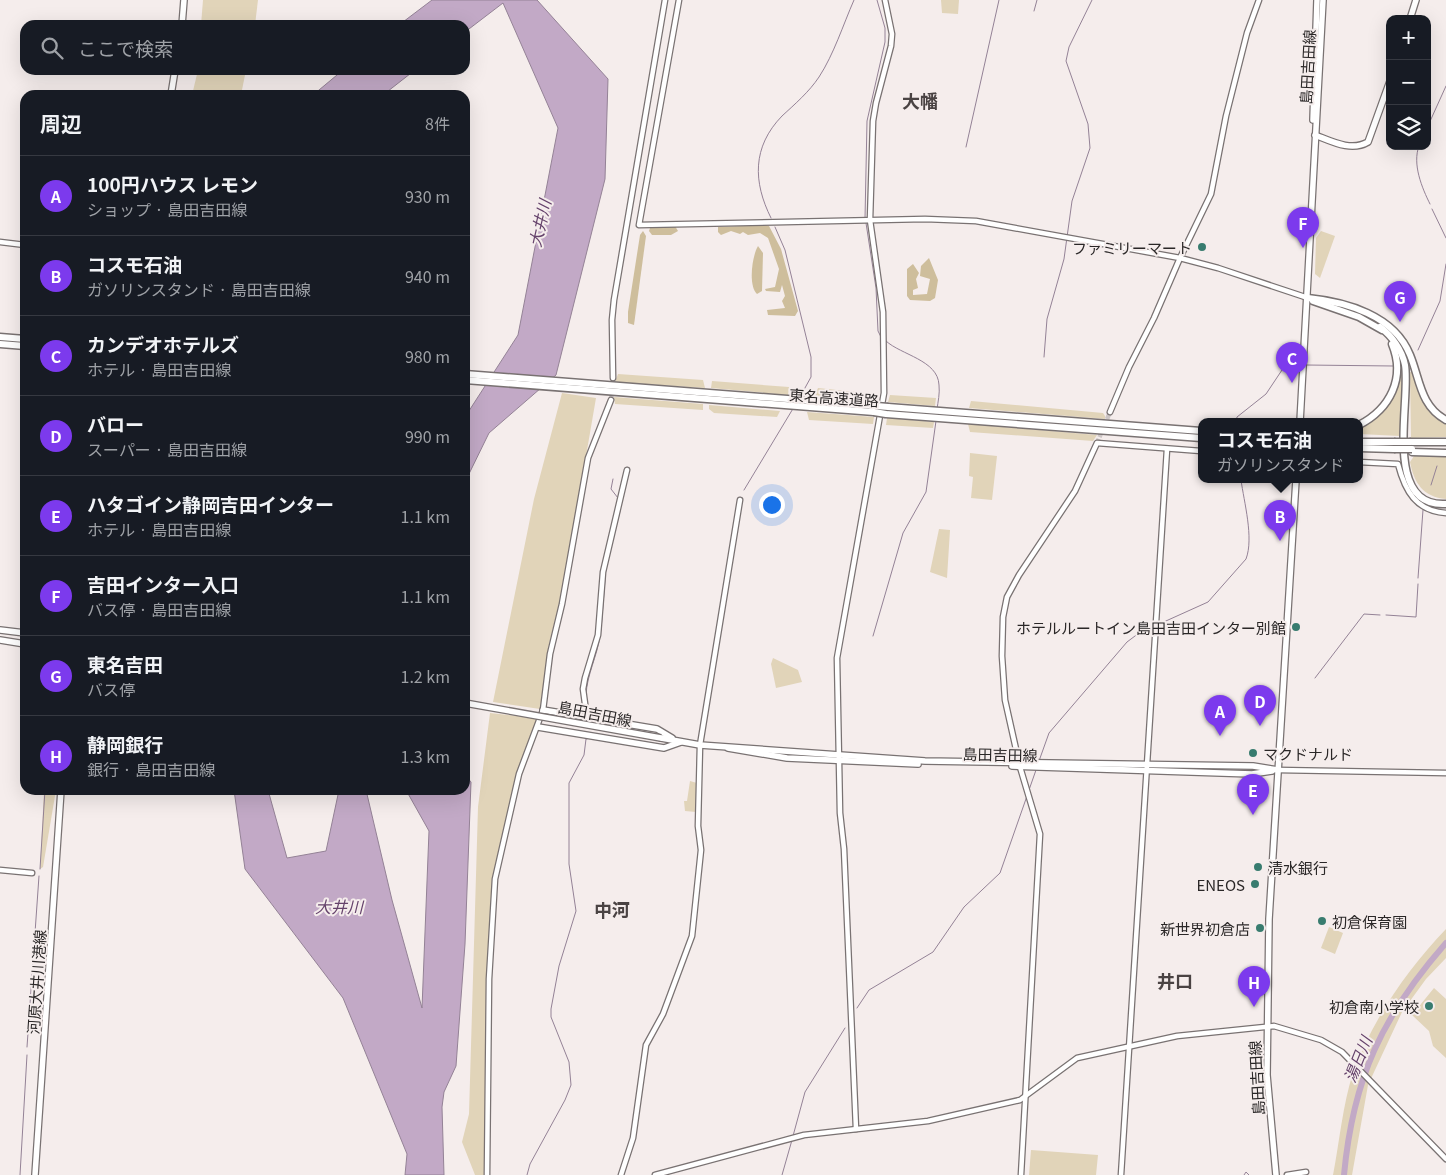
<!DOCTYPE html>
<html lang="ja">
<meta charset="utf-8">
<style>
:root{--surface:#171b24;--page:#242831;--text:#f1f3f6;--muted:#9ea1a6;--line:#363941;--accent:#7c3aed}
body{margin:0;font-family:Georgia,"Noto Sans JP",serif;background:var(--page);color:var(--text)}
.controls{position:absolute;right:15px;top:15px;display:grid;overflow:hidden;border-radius:10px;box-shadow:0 5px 20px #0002}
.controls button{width:45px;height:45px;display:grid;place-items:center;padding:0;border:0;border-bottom:1px solid var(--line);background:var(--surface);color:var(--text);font:25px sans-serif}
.you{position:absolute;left:771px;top:504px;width:18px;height:18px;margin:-12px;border:4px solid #fff;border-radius:50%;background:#1a73e8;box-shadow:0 0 0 8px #1a73e833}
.badge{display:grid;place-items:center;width:32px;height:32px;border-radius:50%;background:var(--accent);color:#fff;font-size:16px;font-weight:700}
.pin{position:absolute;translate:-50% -41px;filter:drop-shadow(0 1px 2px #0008)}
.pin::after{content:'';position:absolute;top:26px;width:18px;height:15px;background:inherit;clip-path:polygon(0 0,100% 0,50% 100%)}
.popup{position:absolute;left:1198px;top:418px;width:165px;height:65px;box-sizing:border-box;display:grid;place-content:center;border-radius:10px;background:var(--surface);filter:drop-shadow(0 1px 4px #0005);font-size:16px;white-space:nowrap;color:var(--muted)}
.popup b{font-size:19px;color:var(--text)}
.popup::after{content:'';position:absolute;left:50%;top:100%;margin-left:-10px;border:10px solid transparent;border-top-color:var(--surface)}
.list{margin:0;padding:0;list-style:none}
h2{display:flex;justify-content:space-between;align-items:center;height:65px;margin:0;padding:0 20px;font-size:21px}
h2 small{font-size:16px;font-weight:400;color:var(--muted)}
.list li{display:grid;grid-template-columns:32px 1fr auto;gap:15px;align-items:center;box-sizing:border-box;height:80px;padding:0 20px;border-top:1px solid var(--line)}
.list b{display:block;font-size:19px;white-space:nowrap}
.list p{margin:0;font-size:16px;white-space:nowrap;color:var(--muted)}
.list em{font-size:16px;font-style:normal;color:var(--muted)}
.icon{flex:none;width:28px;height:28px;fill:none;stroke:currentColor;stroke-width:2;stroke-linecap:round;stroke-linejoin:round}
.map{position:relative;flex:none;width:1446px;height:1175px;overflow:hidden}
.search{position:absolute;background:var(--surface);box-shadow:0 5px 20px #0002;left:20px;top:20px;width:450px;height:55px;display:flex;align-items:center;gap:12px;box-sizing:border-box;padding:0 18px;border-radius:15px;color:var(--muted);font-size:19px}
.panel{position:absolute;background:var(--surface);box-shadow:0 5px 20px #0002;left:20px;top:90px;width:450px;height:705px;border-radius:15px}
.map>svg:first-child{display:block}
.green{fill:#e1d4b9}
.forest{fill:#cebe9c}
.water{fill:#c2a9c6;stroke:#948296}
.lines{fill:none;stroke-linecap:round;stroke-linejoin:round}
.stream{stroke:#948296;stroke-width:1}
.river{stroke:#c2a9c6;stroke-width:6}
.minor-tunnel{stroke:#ccc5c5;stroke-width:4.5;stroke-dasharray:4.5 2;stroke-linecap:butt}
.minor-casing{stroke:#797272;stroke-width:7}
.major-casing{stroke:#797272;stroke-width:8}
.highway-casing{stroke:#797272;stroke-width:9}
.minor{stroke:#fff;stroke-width:4.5}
.major{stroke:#fff;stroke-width:5.5}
.highway{stroke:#fff;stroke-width:6}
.major-bridge-casing{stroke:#797272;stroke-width:8;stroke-linecap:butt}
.highway-bridge-casing{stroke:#797272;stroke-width:9;stroke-linecap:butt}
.major-bridge{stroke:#fff;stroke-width:5.5}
.highway-bridge{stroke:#fff;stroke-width:6}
.poi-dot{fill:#387c6f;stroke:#f5edec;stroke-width:2}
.labels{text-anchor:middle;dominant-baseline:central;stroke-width:4;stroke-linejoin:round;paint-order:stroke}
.street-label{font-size:15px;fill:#2a2727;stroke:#f5edec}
.poi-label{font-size:15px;fill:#2a2727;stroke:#f5edec;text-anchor:end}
.water-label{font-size:16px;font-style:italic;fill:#65426b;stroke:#f5edec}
.quarter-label{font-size:18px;font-weight:bold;fill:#4a4343;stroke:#f5edec}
</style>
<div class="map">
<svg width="1446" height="1175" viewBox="0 0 1446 1175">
<rect width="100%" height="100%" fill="#f5edec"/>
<g class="green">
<polygon points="203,0 258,0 255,25 201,25"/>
<polygon points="941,0 959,0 958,14 942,13"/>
<polygon points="198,70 246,70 241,95 192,95"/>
<polygon points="1321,231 1335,236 1320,278 1315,274 1316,238"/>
<path d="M1402,372L1400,436L1359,434V428C1382,413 1395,399 1402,372Z"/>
<polygon points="1410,372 1413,372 1417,386 1446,422 1446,437 1411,438"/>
<polygon points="618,374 703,380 705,388 615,382"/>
<polygon points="712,381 789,387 788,395 711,388"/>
<polygon points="818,388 875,394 878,396 878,402 814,397"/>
<polygon points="562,393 596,398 564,584 549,644 540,709 493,702 534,499"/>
<polygon points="890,395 936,398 935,406 888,402"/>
<polygon points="614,397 703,404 703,410 615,404"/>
<polygon points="971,401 1103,413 1105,416 1105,419 969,408"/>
<polygon points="709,405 780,411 777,417 714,413 709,409"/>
<polygon points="807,412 874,417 873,424 809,420"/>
<polygon points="887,418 934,422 933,428 886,425"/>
<polygon points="968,424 1097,435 1093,441 970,432"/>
<polygon points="970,453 997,456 992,500 971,498 973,477 969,476"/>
<path d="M1438,455L1446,457V499C1423,497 1414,483 1410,462L1414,456Z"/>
<polygon points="939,529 950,530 947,578 930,572"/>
<polygon points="773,658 798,670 802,682 776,688 771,664"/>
<polygon points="490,713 537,718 507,814 491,898 485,1073 490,1175 475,1175 462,1142 469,1114 478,807"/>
<polygon points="690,781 697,783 696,812 685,811 684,801 687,801"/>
<polygon points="44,790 56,790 43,867 40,869"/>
<polygon points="1329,927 1343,933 1335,954 1321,948"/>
<path d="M1446,929V958L1426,979L1402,1012L1368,1085L1352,1175H1333C1339,1144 1343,1103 1353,1073C1372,1020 1407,970 1446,929Z"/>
<polygon points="1434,988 1446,999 1446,1058 1433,1046 1429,1031 1412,1015"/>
<polygon points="1031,1150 1098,1155 1096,1175 1029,1175"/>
</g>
<g class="forest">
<polygon points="764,225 769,226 781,249 798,311 795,316 768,315 767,310 785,308 782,301 785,296 782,285 780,292 766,291 765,289 775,287 779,269 768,238 760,233 748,235 743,232 740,234 731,231 721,235 718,232 718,227"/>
<polygon points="653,226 658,228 675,226 678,231 671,235 652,235 649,231 650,228"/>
<polygon points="643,231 646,236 634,325 628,323 628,312 640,235"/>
<path d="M758,246L763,253L762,291L757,294C748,286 752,256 758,246Z"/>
<polygon points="929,258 938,280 935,298 930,301 910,300 907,296 907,269 913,264 919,273 916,279 918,288 913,290 913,295 927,294 930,279 920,276 921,266"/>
</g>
<g class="water">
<polygon points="432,0 537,0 608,79 605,179 556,375 489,433 465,482 465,417 518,335 558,128 503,3 465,32 465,25 399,25"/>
<polygon points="343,70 415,70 383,95 313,95"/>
<polygon points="465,775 471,782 465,944 456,1066 444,1092 442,1107 444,1175 405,1175 407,1154 343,998 245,869 234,790 268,790 287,858 326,851 339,790 366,790 392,900 422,1008 429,831 406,790 465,790"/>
</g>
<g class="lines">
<g class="stream">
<polyline points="1034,11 1037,0"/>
<polyline points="1427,128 1446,86"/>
<path d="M1419,146C1412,164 1422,188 1430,204"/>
<polyline points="966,147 999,0"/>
<polyline points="1432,209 1446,238"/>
<path d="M771,218C753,182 752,147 782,116C795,104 809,92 819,77C834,54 843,25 854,0"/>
<polyline points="865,219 867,121 885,42 885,28 877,0"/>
<polyline points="866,223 876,288 878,331 881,337"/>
<polyline points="775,227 785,250 811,357 811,377 800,397"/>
<path d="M886,341C901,355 938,360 939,385C940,393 938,402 937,409"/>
<polyline points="1418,350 1440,301 1446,264"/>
<polyline points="1044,357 1047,319 1064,259 1072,201 1090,148 1088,124 1066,61 1069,47 1092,0"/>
<polyline points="1305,365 1393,366"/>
<polyline points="1236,422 1237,417 1266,394 1284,367 1301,365"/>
<polyline points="613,479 611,489 618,498"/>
<polyline points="1431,485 1437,466"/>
<polyline points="744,490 794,407"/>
<polyline points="615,531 620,511"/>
<polyline points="1418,578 1423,510"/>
<polyline points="1386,615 1416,617 1418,584"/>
<path d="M1157,625L1208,602L1246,559C1254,538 1244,502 1241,480"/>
<polyline points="601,630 606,567"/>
<polyline points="873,636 903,533 926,492 936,421"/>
<polyline points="1315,678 1364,614 1380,615"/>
<path d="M586,695C587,674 597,657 600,636"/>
<polyline points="1039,761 1049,733 1127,642 1139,633 1154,627"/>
<polyline points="1029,790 1036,770"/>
<polyline points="40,869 45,790"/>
<polyline points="857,1008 869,990 933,952 964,907 1000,873 1027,796"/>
<polyline points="27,1047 39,876"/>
<polyline points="793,1136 805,1092 845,1028"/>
<polyline points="20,1175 27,1055"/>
<polyline points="527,1175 530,1164 565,1100 571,1085 569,1062 551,1017 551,1009 559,966 576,911 569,864 569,783 584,755 586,739 590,738"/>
<polyline points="782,1175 792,1140"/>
<polyline points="1244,1175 1246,1172 1249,1175"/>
</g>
<path class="river" d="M1344,1175C1353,1078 1382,1016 1446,943"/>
<g class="minor-tunnel">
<polyline points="611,400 613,378"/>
<polyline points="1097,443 1110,412"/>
</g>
<g class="minor-casing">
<g id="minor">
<polyline points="679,0 639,225 925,219 976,221 1180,258 1218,268 1308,298"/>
<polyline points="0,242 25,245"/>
<polyline points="613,378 612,320 614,300 665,0"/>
<polyline points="1110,412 1129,367 1154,318 1180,258 1211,194 1226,116 1247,33 1259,0"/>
<path d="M1359,462L1398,464C1405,491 1416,511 1446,513"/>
<polyline points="587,718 583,689 585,678 598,635 603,572 627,470"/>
<polyline points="1278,770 1446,773"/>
<polyline points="0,870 32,873"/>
<polyline points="856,1129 844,849 840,813 837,658 884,393 883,312 870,220 873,121 876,103 891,46 892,34 885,0"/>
<polyline points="487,1175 489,979 495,879 519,774 543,710 550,654 562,604 588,458 611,400"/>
<polyline points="621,1175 633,1138 646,1045 663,1014 692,936 701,850 698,826 700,745 740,500"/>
<polyline points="655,1175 804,1135 928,1121 1020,1100 1077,1058 1177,1036 1274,1026 1321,1040 1342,1052 1446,1159"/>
<polyline points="1021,1175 1040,834 1020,767 1005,700 1002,656 1003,617 1007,597 1019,575 1075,491 1097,443 1201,451"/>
<polyline points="1121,1175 1167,449"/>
<polyline points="1287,1175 1306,1172"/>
</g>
</g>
<g class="major-casing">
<g id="major">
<polyline points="1410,19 1416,0"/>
<polyline points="182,25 184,0"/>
<polyline points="171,95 175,70"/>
<polyline points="1313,120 1317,0"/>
<path d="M1315,135C1331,141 1351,152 1368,142L1390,81"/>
<polyline points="1300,422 1323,0"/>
<polyline points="0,630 25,633"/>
<polyline points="0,640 25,644"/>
<polyline points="543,710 657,729 672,738"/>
<polyline points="538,727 664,748 681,742"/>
<polyline points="661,738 700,745 925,761 1253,766 1278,770"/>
<polyline points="728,748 787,758 918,764"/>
<polyline points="1012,766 1252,774 1272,771"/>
<polyline points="35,1175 61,790"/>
<polyline points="1276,1175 1267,1075 1269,919 1296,480"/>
</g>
</g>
<g class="highway-casing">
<g id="highway">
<path d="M1308,298C1346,302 1394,315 1410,355C1420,379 1420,406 1446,420"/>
<polyline points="1313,301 1359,317 1382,330"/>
<path d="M1380,327C1392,336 1402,350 1405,365C1411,401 1382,508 1446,504"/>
<polyline points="0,337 25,339"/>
<polyline points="0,344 25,346"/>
<polyline points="465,374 877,406"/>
<polyline points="465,380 874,412"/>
<polyline points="888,407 1201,431"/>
<polyline points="886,414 1201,438"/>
<path d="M1359,425C1390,409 1406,378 1392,344"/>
<polyline points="1359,442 1394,442"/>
<polyline points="1411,442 1446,442"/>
<polyline points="1359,448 1394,449"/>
<polyline points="1412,452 1446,453"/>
</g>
</g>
<use href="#minor" class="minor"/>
<use href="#major" class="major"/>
<use href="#highway" class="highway"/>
<g class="major-bridge-casing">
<polyline id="major-bridge" points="465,703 661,738"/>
</g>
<g class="highway-bridge-casing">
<g id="highway-bridge">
<polyline points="877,406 888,407"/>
<polyline points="874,412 886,414"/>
<polyline points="1394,442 1411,442"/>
<polyline points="1394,449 1412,449"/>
</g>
</g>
<use href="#major-bridge" class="major-bridge"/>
<use href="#highway-bridge" class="highway-bridge"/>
</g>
<g class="poi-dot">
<circle cx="1202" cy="247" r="5"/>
<circle cx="1296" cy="627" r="5"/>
<circle cx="1253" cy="753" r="5"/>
<circle cx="1258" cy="867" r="5"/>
<circle cx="1255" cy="884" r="5"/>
<circle cx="1322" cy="921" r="5"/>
<circle cx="1260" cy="928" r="5"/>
<circle cx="1429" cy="1006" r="5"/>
</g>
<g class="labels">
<g class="street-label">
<text transform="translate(1307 67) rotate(-87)">島田吉田線</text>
<text transform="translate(834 397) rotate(4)">東名高速道路</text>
<text transform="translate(595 713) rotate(11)">島田吉田線</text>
<text transform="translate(1000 754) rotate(1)">島田吉田線</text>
<text transform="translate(36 982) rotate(-86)">河原大井川港線</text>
<text transform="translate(1256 1078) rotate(-93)">島田吉田線</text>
</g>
<g class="poi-label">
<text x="1192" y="247">ファミリーマート</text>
<text x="1286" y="627">ホテルルートイン島田吉田インター別館</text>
<text x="1263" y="753" text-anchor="start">マクドナルド</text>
<text x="1268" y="867" text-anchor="start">清水銀行</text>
<text x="1245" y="884">ENEOS</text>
<text x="1332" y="921" text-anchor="start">初倉保育園</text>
<text x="1250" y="928">新世界初倉店</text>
<text x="1419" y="1006">初倉南小学校</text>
</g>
<g class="water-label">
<text transform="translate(539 223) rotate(-77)">大井川</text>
<text x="339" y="906">大井川</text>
<text transform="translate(1357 1059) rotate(-68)">湯日川</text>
</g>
<g class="quarter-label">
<text x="920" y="100">大幡</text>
<text x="612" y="909">中河</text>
<text x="1175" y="980">井口</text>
</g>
</g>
</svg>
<div class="controls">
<button>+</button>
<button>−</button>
<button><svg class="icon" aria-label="layers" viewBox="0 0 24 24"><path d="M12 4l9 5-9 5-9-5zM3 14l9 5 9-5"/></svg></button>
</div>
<div class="you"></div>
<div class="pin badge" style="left:1220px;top:736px">A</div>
<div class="pin badge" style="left:1280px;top:541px">B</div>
<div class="popup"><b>コスモ石油</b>ガソリンスタンド</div>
<div class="pin badge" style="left:1292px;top:383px">C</div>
<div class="pin badge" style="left:1260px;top:726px">D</div>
<div class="pin badge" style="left:1253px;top:815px">E</div>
<div class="pin badge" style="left:1303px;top:248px">F</div>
<div class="pin badge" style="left:1400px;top:322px">G</div>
<div class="pin badge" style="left:1254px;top:1007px">H</div>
<div class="search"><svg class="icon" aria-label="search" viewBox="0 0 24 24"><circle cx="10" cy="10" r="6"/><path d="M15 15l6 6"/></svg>ここで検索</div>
<section class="panel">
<h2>周辺<small>8件</small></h2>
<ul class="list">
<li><span class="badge">A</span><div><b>100円ハウス レモン</b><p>ショップ · 島田吉田線</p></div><em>930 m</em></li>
<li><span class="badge">B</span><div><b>コスモ石油</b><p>ガソリンスタンド · 島田吉田線</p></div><em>940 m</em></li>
<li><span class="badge">C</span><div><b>カンデオホテルズ</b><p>ホテル · 島田吉田線</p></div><em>980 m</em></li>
<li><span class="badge">D</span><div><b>バロー</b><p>スーパー · 島田吉田線</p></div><em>990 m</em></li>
<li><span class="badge">E</span><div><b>ハタゴイン静岡吉田インター</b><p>ホテル · 島田吉田線</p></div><em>1.1 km</em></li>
<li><span class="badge">F</span><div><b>吉田インター入口</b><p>バス停 · 島田吉田線</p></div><em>1.1 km</em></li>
<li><span class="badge">G</span><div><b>東名吉田</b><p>バス停</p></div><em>1.2 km</em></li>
<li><span class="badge">H</span><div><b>静岡銀行</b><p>銀行 · 島田吉田線</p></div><em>1.3 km</em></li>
</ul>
</section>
</div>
